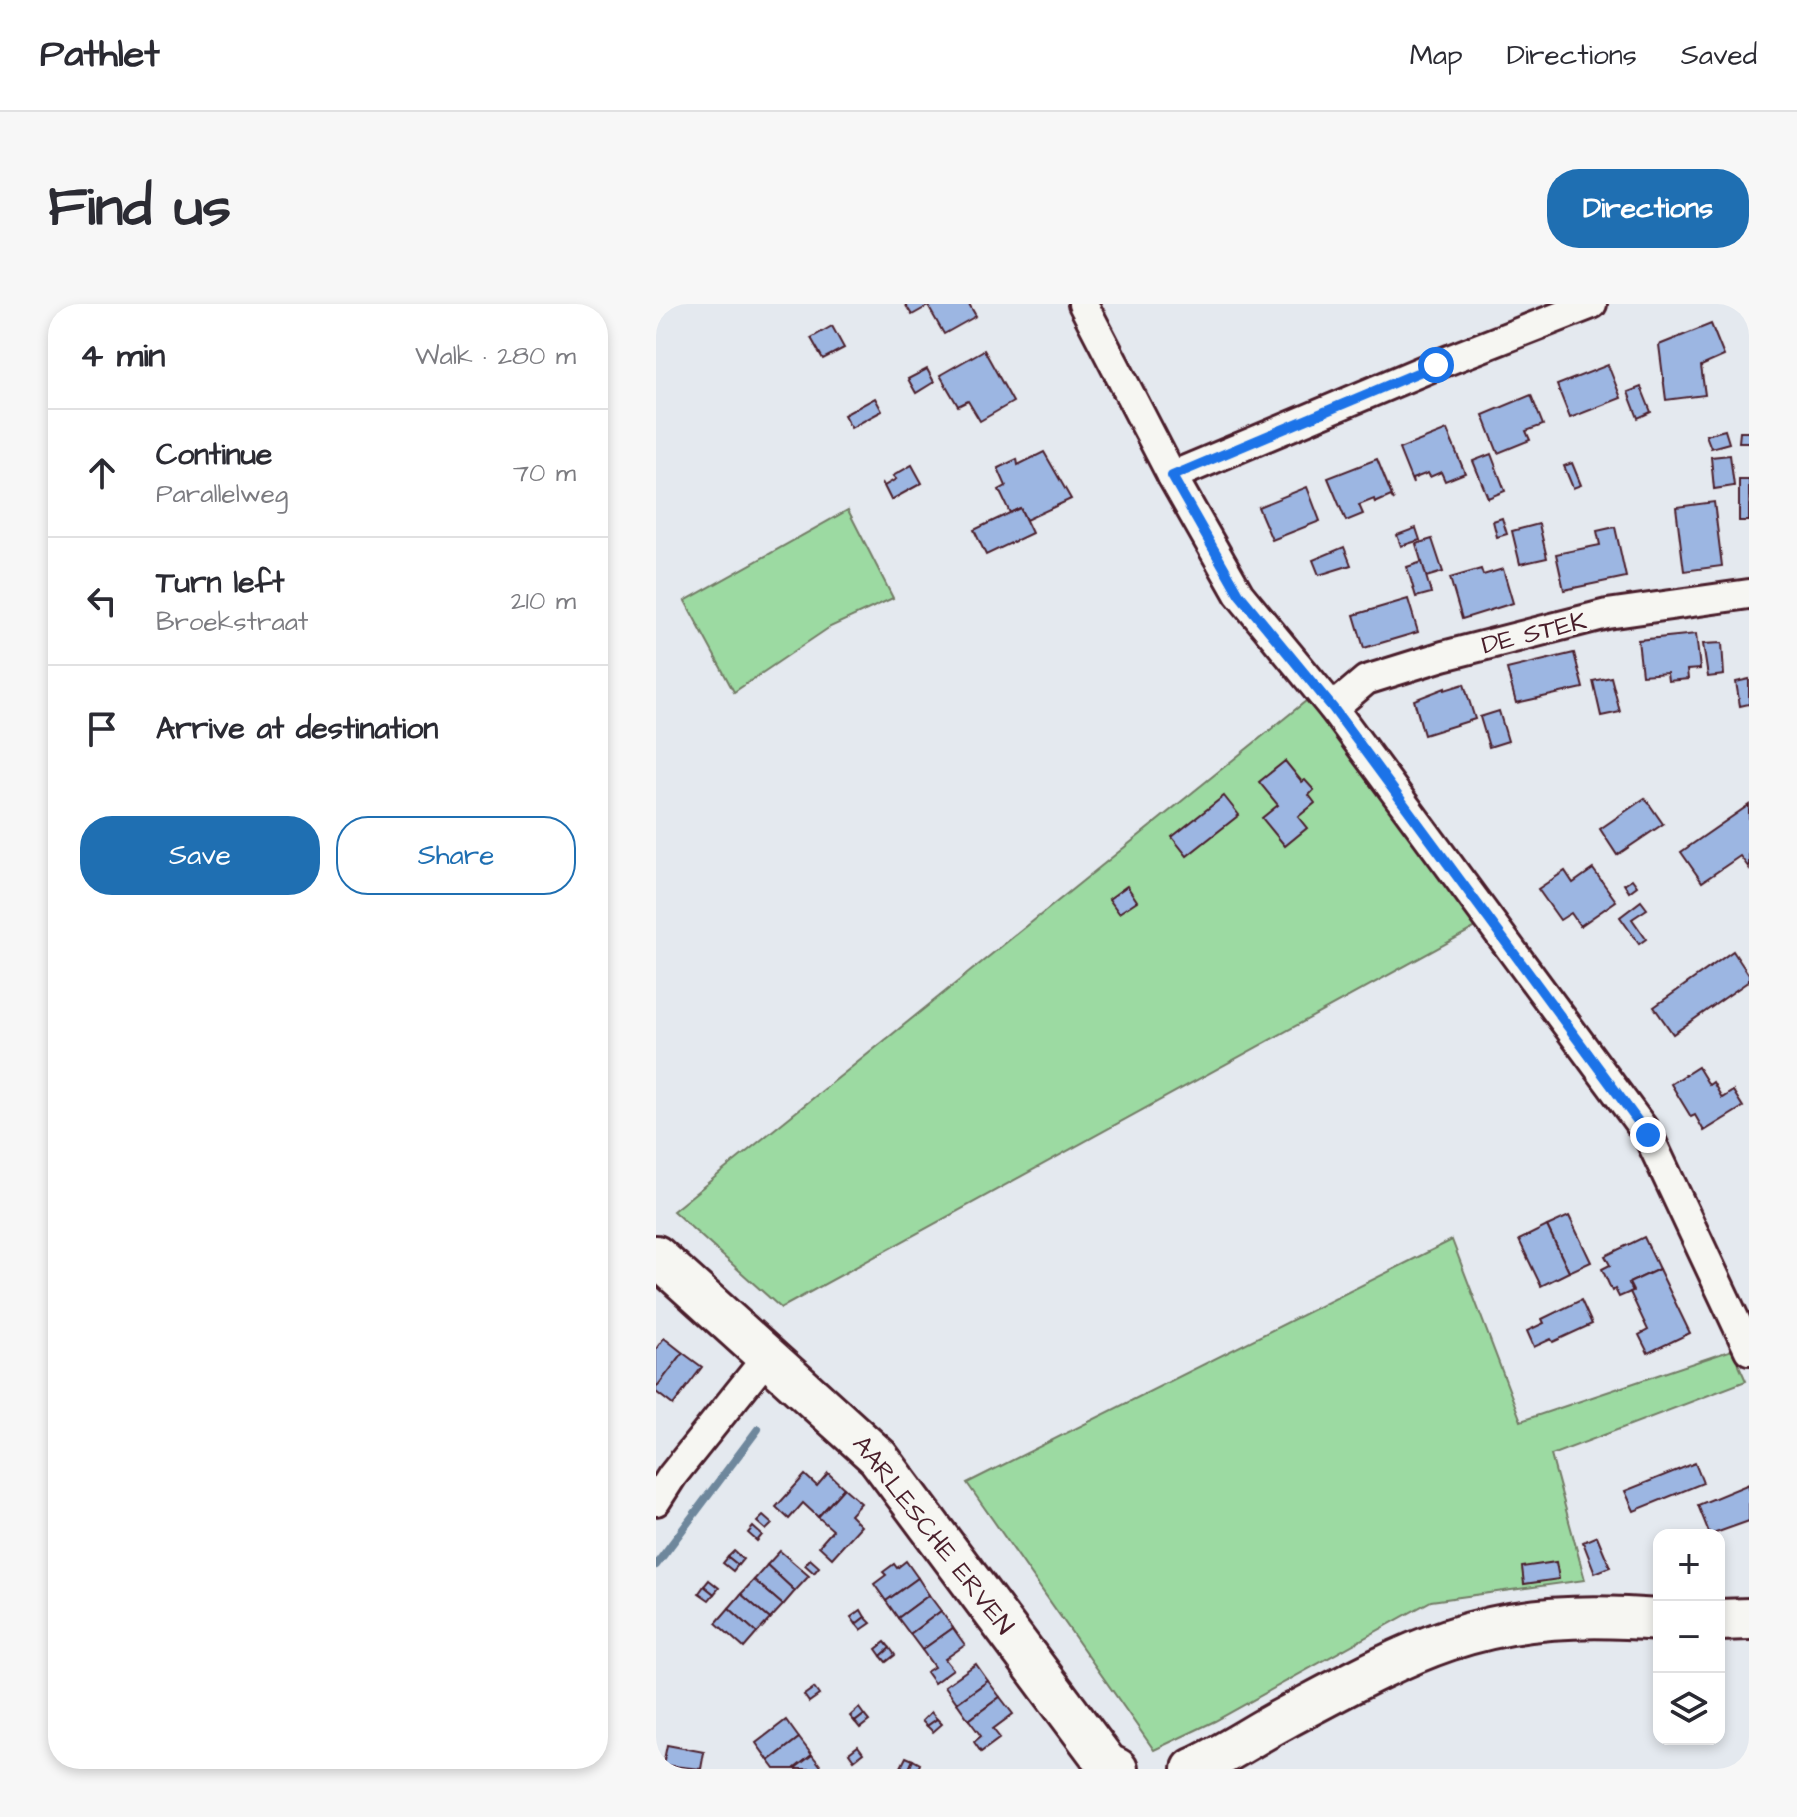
<!DOCTYPE html>
<meta charset="utf-8">
<style>
:root{--surface:#fff;--page:#f7f7f7;--text:#2b2b33;--muted:#7c7c81;--line:#e1e1e2;--accent:#1f6fb2}
body{margin:0;font-family:"Architects Daughter",sans-serif;background:var(--page);color:var(--text)}
.controls{position:absolute;right:24px;bottom:24px;display:grid;overflow:hidden;border-radius:16px;box-shadow:0 4px 12px #0003}
.controls button{width:72px;height:72px;display:grid;place-items:center;padding:0;border:0;border-bottom:2px solid var(--line);background:var(--surface);color:var(--text);font:40px sans-serif}
.stop{position:absolute;width:24px;height:24px;margin:-18px;border:6px solid #1a73e8;border-radius:50%;background:#fff}
.stop.end{background:#1a73e8;border-color:#fff;box-shadow:0 2px 8px #0008}
.list{margin:0;padding:0;list-style:none}
h2{display:flex;justify-content:space-between;align-items:center;height:104px;margin:0;padding:0 32px;font-size:34px}
h2 small{font-size:26px;font-weight:400;color:var(--muted)}
.list li{display:grid;grid-template-columns:52px 1fr auto;gap:24px;align-items:center;box-sizing:border-box;height:128px;padding:0 32px;border-top:2px solid var(--line)}
.list b{display:block;font-size:30px;white-space:nowrap}
.list p{margin:0;font-size:26px;white-space:nowrap;color:var(--muted)}
.list em{font-size:26px;font-style:normal;color:var(--muted)}
.actions{display:flex;gap:16px;padding:24px 32px}
.actions a{flex:1;padding:18px 0;border:2px solid var(--accent);border-radius:32px;text-align:center;font-size:28px;color:var(--accent)}
.actions .main{background:var(--accent);color:#fff}
.icon{flex:none;width:44px;height:44px;fill:none;stroke:currentColor;stroke-width:2;stroke-linecap:round;stroke-linejoin:round}
.map{position:relative;flex:none;width:1093px;height:1465px;overflow:hidden;border-radius:32px}
header{display:flex;align-items:center;gap:48px;box-sizing:border-box;height:112px;padding:0 40px;background:var(--surface);border-bottom:2px solid var(--line)}
header strong{font-size:38px}
nav{display:flex;gap:44px;margin-inline-start:auto;font-size:28px}
.intro{display:flex;align-items:center;justify-content:space-between;box-sizing:border-box;height:192px;padding:0 48px}
h1{margin:0;font-size:56px}
.button{padding:20px 36px;border-radius:32px;background:var(--accent);color:#fff;font-size:28px;font-weight:700}
main{display:flex;gap:48px;padding:0 48px}
aside{flex:1;background:var(--surface);border-radius:32px;box-shadow:0 4px 12px #0003}
.map>svg:first-child{display:block}
.green{fill:#9cdaa2;stroke:#737c66;stroke-width:2}
.lines{fill:none;stroke-linecap:round;stroke-linejoin:round}
.stream{stroke:#6e879c;stroke-width:8}
.building{fill:#9cb6e2;stroke:#4a1f2b;stroke-width:2}
.street-casing{stroke:#4a1f2b;stroke-width:34}
.secondary-casing{stroke:#4a1f2b;stroke-width:46}
.street{stroke:#f6f6f2;stroke-width:28}
.secondary{stroke:#f6f6f2;stroke-width:40}
.route{stroke:#1a73e8;stroke-width:10}
.labels{text-anchor:middle;dominant-baseline:central;stroke-width:7;stroke-linejoin:round;paint-order:stroke}
.street-label{font-size:26px;fill:#4a1f2b;stroke:#f6f6f2}
</style>
<header>
<strong>Pathlet</strong>
<nav><a>Map</a><a>Directions</a><a>Saved</a></nav>
</header>
<div class="intro"><h1>Find us</h1><a class="button">Directions</a></div>
<main>
<aside>
<h2>4 min<small>Walk · 280 m</small></h2>
<ul class="list">
<li><svg class="icon" aria-label="ahead" viewBox="0 0 24 24"><path d="M12 20V5M6 11l6-6 6 6"/></svg><div><b>Continue</b><p>Parallelweg</p></div><em>70 m</em></li>
<li><svg class="icon" aria-label="left" viewBox="0 0 24 24"><path d="M17 20v-9H6M10 6l-5 5 5 5"/></svg><div><b>Turn left</b><p>Broekstraat</p></div><em>210 m</em></li>
<li><svg class="icon" aria-label="arrive" viewBox="0 0 24 24"><path d="M6 21V4h12l-3 4 3 4H6"/></svg><div><b>Arrive at destination</b></div></li>
</ul>
<div class="actions"><a class="main">Save</a><a>Share</a></div>
</aside>
<div class="map">
<svg width="1093" height="1465" viewBox="0 0 1093 1465">
<rect width="100%" height="100%" fill="#e4e9ef"/>
<filter id="ink" filterUnits="userSpaceOnUse"><feTurbulence type="fractalNoise" baseFrequency=".0125" numOctaves="2"/><feDisplacementMap in="SourceGraphic" scale="16" xChannelSelector="R" yChannelSelector="G"/><feConvolveMatrix kernelMatrix="1 2 1 2 8 2 1 2 1" color-interpolation-filters="sRGB"/></filter>
<g filter="url(#ink)">
<g class="green">
<polygon points="192,206 237,294 174,323 78,388 29,297"/>
<polygon points="655,393 822,622 125,1004 17,907"/>
<polygon points="796,936 865,1117 1076,1046 1090,1077 895,1151 929,1276 775,1297 559,1417 498,1446 311,1179"/>
</g>
<g class="lines">
<polyline class="stream" points="0,1261 102,1125"/>
</g>
<g class="building">
<polygon points="249,0 313,0 320,12 288,30 272,2 256,11"/>
<polygon points="1055,20 1068,52 1045,62 1049,91 1010,96 1003,41"/>
<polygon points="176,22 188,44 167,55 155,34"/>
<polygon points="328,46 357,98 324,117 312,97 302,102 284,71"/>
<polygon points="952,61 965,94 914,114 901,81"/>
<polygon points="271,65 278,78 260,89 252,75"/>
<polygon points="985,83 995,108 982,114 972,88"/>
<polygon points="875,91 887,121 870,127 874,136 842,149 827,111"/>
<polygon points="219,94 226,107 195,124 188,111"/>
<polygon points="791,126 809,169 789,177 785,168 774,173 772,169 756,175 757,180 743,145"/>
<polygon points="1069,126 1073,139 1055,144 1050,131"/>
<polygon points="1084,128 1093,128 1093,138 1083,138"/>
<polygon points="388,148 415,195 370,216 364,204 354,209 343,186 350,182 342,164 361,155 362,161"/>
<polygon points="835,150 849,187 832,194 817,157"/>
<polygon points="1074,151 1078,182 1058,185 1055,153"/>
<polygon points="721,155 738,197 735,192 719,199 718,195 703,201 707,210 690,217 672,174"/>
<polygon points="916,159 925,181 917,184 908,162"/>
<polygon points="256,161 266,179 235,196 226,178 228,182 240,175 237,172"/>
<rect x="1083" y="176" width="10" height="41"/>
<polygon points="651,183 664,217 616,236 602,203"/>
<polygon points="1058,198 1066,262 1028,267 1020,203"/>
<polygon points="364,204 376,229 330,251 318,226"/>
<polygon points="846,214 851,230 841,233 837,217"/>
<polygon points="883,220 891,254 864,260 856,227"/>
<polygon points="959,223 970,273 908,286 900,250 944,241 941,227"/>
<polygon points="760,224 764,236 745,242 741,231"/>
<polygon points="776,235 787,268 770,273 760,240"/>
<polygon points="688,243 695,261 663,271 657,256"/>
<polygon points="766,258 775,289 760,293 751,263"/>
<polygon points="825,265 827,271 847,265 857,299 806,315 794,274"/>
<polygon points="752,295 762,328 708,344 698,311"/>
<polygon points="1040,330 1044,365 1031,366 1032,375 1012,377 1011,369 986,371 982,336"/>
<polygon points="1066,339 1068,371 1052,373 1047,340"/>
<polygon points="918,349 927,384 860,399 851,365"/>
<polygon points="955,373 964,408 945,412 937,377"/>
<polygon points="1093,375 1093,400 1084,402 1080,378"/>
<polygon points="808,380 819,415 768,431 758,396 789,384 789,386"/>
<polygon points="843,407 852,437 833,443 824,413"/>
<polygon points="629,457 646,478 649,476 658,486 653,491 659,499 642,513 651,524 629,542 606,514 622,501 603,478"/>
<polygon points="568,492 583,511 531,552 516,533"/>
<polygon points="989,494 1007,520 961,551 944,525"/>
<polygon points="1093,501 1093,564 1084,552 1046,578 1025,548"/>
<polygon points="937,565 960,597 924,622 915,609 904,616 882,585 909,567 917,579"/>
<polygon points="976,575 981,582 973,588 968,580"/>
<polygon points="471,582 481,597 463,609 453,595"/>
<polygon points="985,597 991,605 976,615 990,635 983,640 964,613"/>
<polygon points="1077,647 1093,671 1093,677 1017,730 998,703"/>
<polygon points="1042,763 1053,781 1057,778 1066,794 1077,787 1087,803 1048,827 1039,811 1035,813 1015,780"/>
<polygon points="913,912 935,958 913,968 891,922"/>
<polygon points="891,922 913,968 885,982 863,936"/>
<polygon points="988,933 1003,965 973,979 977,987 963,993 959,985 956,987 946,965 954,961 949,952"/>
<polygon points="1003,965 1034,1029 992,1049 983,1031 992,1026 974,988 977,987 973,979"/>
<polygon points="925,996 936,1020 897,1038 895,1035 878,1043 871,1027 888,1019 886,1015"/>
<polygon points="8,1034 27,1049 0,1084 0,1045"/>
<polygon points="27,1049 46,1063 17,1101 0,1088 0,1084"/>
<polygon points="1039,1159 1047,1179 978,1207 969,1187"/>
<polygon points="172,1169 188,1184 162,1213 147,1199 133,1215 120,1203 149,1171 161,1182"/>
<polygon points="1093,1180 1093,1217 1054,1231 1042,1201"/>
<polygon points="188,1184 205,1199 194,1211 205,1222 176,1254 163,1242 177,1226 162,1213"/>
<polygon points="107,1212 116,1220 110,1226 101,1218"/>
<polygon points="97,1223 106,1231 101,1237 92,1229"/>
<polygon points="941,1232 954,1263 939,1269 927,1238"/>
<polygon points="78,1247 87,1255 82,1261 72,1253"/>
<polygon points="124,1247 153,1272 139,1287 111,1261"/>
<polygon points="72,1253 82,1261 77,1267 67,1259"/>
<polygon points="154,1255 163,1263 158,1269 149,1261"/>
<polygon points="250,1257 262,1274 230,1297 218,1280 230,1271 227,1268 238,1260 241,1264"/>
<polygon points="900,1258 903,1275 868,1280 866,1263"/>
<polygon points="111,1261 139,1287 127,1301 98,1276"/>
<polygon points="262,1274 273,1291 242,1314 230,1297"/>
<polygon points="53,1276 63,1284 58,1290 48,1282"/>
<polygon points="98,1276 127,1301 114,1315 85,1290"/>
<polygon points="48,1282 58,1290 53,1296 43,1289"/>
<polygon points="85,1290 114,1315 101,1329 73,1304"/>
<polygon points="273,1291 285,1307 254,1330 242,1314"/>
<polygon points="73,1304 101,1329 88,1344 60,1319"/>
<polygon points="205,1306 209,1313 200,1320 195,1313"/>
<polygon points="285,1307 297,1324 266,1346 254,1330"/>
<polygon points="209,1313 215,1319 205,1326 200,1320"/>
<polygon points="297,1324 309,1341 289,1355 297,1365 278,1379 270,1368 278,1363 266,1346"/>
<polygon points="229,1338 234,1344 225,1352 220,1345"/>
<polygon points="234,1344 239,1351 230,1358 225,1352"/>
<polygon points="320,1360 332,1377 301,1399 289,1382"/>
<polygon points="332,1377 344,1393 313,1416 301,1399"/>
<polygon points="158,1384 163,1391 153,1398 148,1391"/>
<polygon points="344,1393 357,1410 337,1425 344,1434 325,1448 318,1438 325,1432 313,1416"/>
<polygon points="203,1404 208,1411 199,1418 194,1412"/>
<polygon points="275,1408 281,1415 271,1422 266,1417"/>
<polygon points="208,1411 213,1417 204,1424 199,1418"/>
<polygon points="281,1415 286,1420 277,1428 271,1422"/>
<polygon points="130,1416 143,1434 113,1457 100,1439"/>
<polygon points="143,1434 156,1451 138,1465 119,1465 113,1457"/>
<polygon points="11,1441 48,1448 45,1465 7,1461"/>
<polygon points="202,1442 207,1449 198,1456 193,1449"/>
<polygon points="156,1451 167,1465 138,1465"/>
<polygon points="250,1453 257,1456 253,1465 245,1463"/>
<polygon points="257,1456 264,1460 262,1465 253,1465"/>
</g>
<g class="lines">
<g class="street-casing">
<g id="street">
<polyline points="427,0 516,172 583,290 677,404 992,831 1093,1046"/>
<polyline points="516,172 780,61 936,0"/>
<polyline points="677,404 710,376 787,352 951,310 1093,290"/>
<polyline points="0,1197 16,1172 112,1052"/>
</g>
</g>
<g class="secondary-casing">
<g id="secondary">
<polyline points="0,952 222,1153 451,1460 461,1465"/>
<polyline points="1063,1316 1093,1315"/>
<path d="M537,1465C568,1451 597,1431 627,1415C680,1387 736,1355 792,1336C862,1312 931,1310 1003,1316"/>
</g>
</g>
<use href="#street" class="street"/>
<use href="#secondary" class="secondary"/>
</g>
</g>
<g class="lines" filter="url(#ink)">
<polyline class="route" points="780,61 516,172 583,290 677,404 992,831"/>
</g>
<g class="labels">
<g class="street-label">
<text transform="translate(878 329) rotate(-14)">DE STEK</text>
<text transform="translate(277 1231) rotate(52)">AARLESCHE ERVEN</text>
</g>
</g>
</svg>
<div class="controls">
<button>+</button>
<button>−</button>
<button><svg class="icon" aria-label="layers" viewBox="0 0 24 24"><path d="M12 4l9 5-9 5-9-5zM3 14l9 5 9-5"/></svg></button>
</div>
<div class="stop" style="left:780px;top:61px"></div>
<div class="stop end" style="left:992px;top:831px"></div>
</div>
</main>
